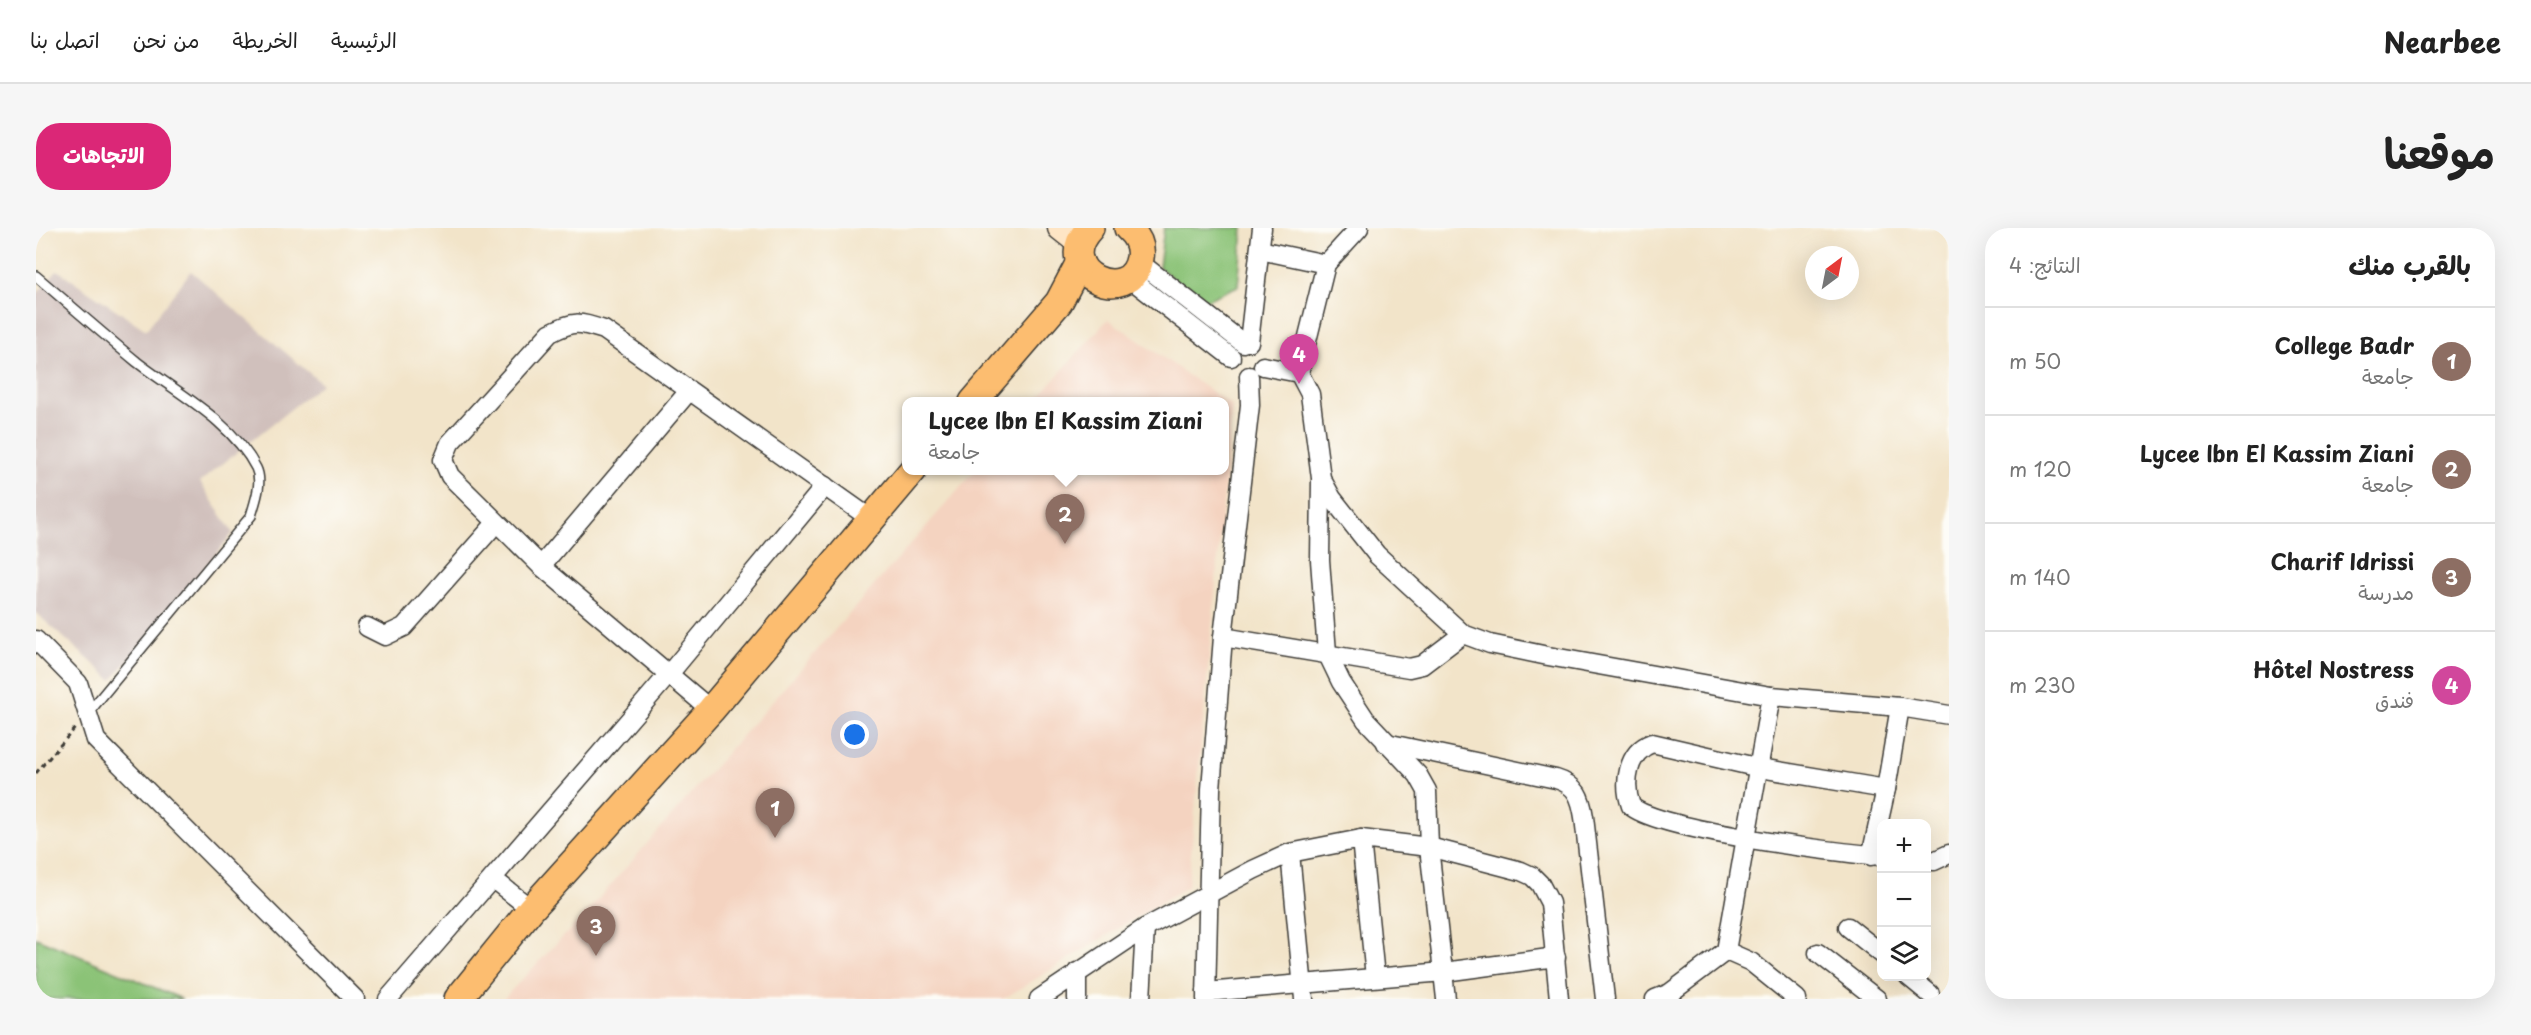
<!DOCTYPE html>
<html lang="ar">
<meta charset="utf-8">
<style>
:root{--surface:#fff;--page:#f6f6f6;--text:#222;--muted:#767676;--line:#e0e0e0;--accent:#db2777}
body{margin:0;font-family:"Playpen Sans","Playpen Sans Arabic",sans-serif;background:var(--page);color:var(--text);direction:rtl}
.controls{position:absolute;right:18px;bottom:18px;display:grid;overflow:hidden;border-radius:12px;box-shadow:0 6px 24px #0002}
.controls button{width:54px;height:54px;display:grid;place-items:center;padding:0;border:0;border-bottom:2px solid var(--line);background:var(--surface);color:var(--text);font:30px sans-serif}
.compass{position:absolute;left:1769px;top:18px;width:54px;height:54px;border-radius:50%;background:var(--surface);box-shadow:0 6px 24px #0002;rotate:32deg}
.you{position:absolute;left:819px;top:507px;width:21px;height:21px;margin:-15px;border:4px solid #fff;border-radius:50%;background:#1a73e8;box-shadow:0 0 0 9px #1a73e833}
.badge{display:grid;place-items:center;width:39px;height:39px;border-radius:50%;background:var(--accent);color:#fff;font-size:20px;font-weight:700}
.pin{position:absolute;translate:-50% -50px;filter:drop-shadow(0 2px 3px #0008)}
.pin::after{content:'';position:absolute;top:32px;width:21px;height:18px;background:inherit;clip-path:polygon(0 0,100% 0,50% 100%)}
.popup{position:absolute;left:866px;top:169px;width:327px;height:78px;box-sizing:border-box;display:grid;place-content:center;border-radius:12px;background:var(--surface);filter:drop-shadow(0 2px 4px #0005);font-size:20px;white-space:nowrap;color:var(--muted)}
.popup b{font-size:22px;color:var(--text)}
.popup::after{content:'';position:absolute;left:50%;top:100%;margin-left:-12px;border:12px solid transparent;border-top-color:var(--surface)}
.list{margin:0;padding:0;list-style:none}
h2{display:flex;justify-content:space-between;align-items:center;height:78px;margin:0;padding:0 24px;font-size:26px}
h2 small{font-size:20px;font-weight:400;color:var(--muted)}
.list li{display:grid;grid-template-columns:39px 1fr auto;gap:18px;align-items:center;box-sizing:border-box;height:108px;padding:0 24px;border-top:2px solid var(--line)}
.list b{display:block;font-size:22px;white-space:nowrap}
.list p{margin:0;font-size:20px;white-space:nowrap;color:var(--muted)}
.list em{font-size:20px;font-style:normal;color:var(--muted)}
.icon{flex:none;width:33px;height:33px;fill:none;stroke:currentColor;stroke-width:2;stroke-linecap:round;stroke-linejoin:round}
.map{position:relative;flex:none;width:1913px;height:771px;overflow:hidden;direction:ltr;border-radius:24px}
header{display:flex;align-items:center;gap:36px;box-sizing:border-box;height:84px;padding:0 30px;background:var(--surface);border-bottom:2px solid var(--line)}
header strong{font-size:28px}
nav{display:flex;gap:33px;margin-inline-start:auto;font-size:21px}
.intro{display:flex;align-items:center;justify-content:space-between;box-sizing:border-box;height:144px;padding:0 36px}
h1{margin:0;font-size:42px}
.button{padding:15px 27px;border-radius:24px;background:var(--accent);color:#fff;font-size:21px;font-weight:700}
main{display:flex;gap:36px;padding:0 36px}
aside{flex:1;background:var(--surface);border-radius:24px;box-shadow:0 6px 24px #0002}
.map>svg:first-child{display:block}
.built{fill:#f4d3c0}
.industrial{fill:#d0c0bc}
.green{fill:#8bc377;stroke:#54704a;stroke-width:1.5}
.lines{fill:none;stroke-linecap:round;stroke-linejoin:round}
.lane-casing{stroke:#3c3a36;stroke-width:12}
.street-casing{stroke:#3c3a36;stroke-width:21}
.secondary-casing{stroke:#3c3a36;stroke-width:27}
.primary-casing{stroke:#3c3a36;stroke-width:30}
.path{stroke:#3c3a36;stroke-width:3;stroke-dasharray:4.5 4.5;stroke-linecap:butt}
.lane{stroke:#fff;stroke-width:9}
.street{stroke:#fff;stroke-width:18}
.secondary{stroke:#fee5c5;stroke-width:24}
.primary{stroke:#fcbd6f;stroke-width:27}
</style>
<header>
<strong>Nearbee</strong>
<nav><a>الرئيسية</a><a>الخريطة</a><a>من نحن</a><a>اتصل بنا</a></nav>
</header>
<div class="intro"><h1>موقعنا</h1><a class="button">الاتجاهات</a></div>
<main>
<aside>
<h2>بالقرب منك<small>النتائج: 4</small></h2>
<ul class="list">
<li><span class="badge" style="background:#8d6e63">1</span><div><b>College Badr</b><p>جامعة</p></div><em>50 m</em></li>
<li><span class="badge" style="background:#8d6e63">2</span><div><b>Lycee Ibn El Kassim Ziani</b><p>جامعة</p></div><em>120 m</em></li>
<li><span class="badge" style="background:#8d6e63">3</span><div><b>Charif Idrissi</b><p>مدرسة</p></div><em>140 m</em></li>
<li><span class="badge" style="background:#d1479c">4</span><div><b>Hôtel Nostress</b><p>فندق</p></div><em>230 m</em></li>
</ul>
</aside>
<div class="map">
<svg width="1913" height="771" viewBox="0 0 1913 771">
<rect width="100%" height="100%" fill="#fdfcf7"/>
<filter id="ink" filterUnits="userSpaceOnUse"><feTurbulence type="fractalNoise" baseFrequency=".0167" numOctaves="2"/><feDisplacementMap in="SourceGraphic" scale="12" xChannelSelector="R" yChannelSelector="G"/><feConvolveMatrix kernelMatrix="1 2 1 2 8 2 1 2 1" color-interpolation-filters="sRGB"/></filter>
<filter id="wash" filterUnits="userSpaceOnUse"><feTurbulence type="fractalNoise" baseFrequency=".008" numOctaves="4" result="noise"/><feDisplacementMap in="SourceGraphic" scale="24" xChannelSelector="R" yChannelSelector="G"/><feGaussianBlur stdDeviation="1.35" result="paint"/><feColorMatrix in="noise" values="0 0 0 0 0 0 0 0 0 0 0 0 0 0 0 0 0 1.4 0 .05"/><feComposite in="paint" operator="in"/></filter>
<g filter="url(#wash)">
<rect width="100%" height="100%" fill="#f2e4c9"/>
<polygon class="built" points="1072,91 1196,178 1152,658 967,771 467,771 550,685 939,243 1188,242 1188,174 999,173"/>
<polygon class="industrial" points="21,42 110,102 155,43 286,156 164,254 197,305 76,452 0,385 0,67"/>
<g class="green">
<polygon points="1128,0 1207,0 1202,58 1166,74 1123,39"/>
<polygon points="0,710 146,771 0,771"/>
</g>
</g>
<g filter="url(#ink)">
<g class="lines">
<g class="lane-casing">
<path id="lane" d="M0,48C34,77 67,106 101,134C141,165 196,193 220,240C227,254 219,274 215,288L53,484"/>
</g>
<g class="street-casing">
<g id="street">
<polyline points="1224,22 1290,36"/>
<polyline points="1103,34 1207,115"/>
<polyline points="1092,49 1195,129"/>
<polyline points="1213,114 1226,0"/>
<polyline points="1227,138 1263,145 1274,166 1285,250 1296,270 1341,327 1427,406 1454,416 1512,428 1735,468 1864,479 1913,487"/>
<polyline points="1263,145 1290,36 1323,0"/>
<polyline points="1285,253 1284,332 1291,425 1305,454 1330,492 1382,547 1391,563 1393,619 1410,771"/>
<polyline points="505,338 653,163"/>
<polyline points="331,399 349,408 368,399 460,295"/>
<polyline points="1187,409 1373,440 1386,437 1427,406"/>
<polyline points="0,412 42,455 60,512 319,771"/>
<path d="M675,482L505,338L414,248L407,232L414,215L514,105C538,92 543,94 568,102L835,291"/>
<path d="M1350,515L1520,551C1541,557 1545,570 1548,589L1569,771"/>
<polyline points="1325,611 1339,749"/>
<polyline points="1254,625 1268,771"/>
<polyline points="1835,628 1850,561 1864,479"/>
<path d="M1846,628C1802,625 1621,602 1595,578C1587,556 1591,524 1616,515L1724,540L1850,561"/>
<polyline points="1890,632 1898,633 1913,626"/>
<polyline points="457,651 495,681"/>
<polyline points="1812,699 1846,726"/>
<polyline points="1690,723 1735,468"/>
<polyline points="1782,725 1841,771"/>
<polyline points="1041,744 1041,771"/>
<polyline points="1872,748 1894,766"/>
<polyline points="1170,764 1408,744 1520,729"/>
<polyline points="352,771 633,446 789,258"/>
<polyline points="1003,771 1109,700 1217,642 1254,625 1325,611 1393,619 1485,643 1496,648 1504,656 1514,675 1523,771"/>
<polyline points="1105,771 1109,700"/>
<polyline points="1170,771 1175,561 1187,409 1214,177 1213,148"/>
<polyline points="1619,771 1634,765 1690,723 1715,734 1761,771"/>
</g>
</g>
<g class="secondary-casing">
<polyline id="secondary" points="1024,0 1043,15"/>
</g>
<g class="primary-casing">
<g id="primary">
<path d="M1054,0C1012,45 1095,81 1104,30C1106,18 1101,8 1092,0"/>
<polyline points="937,174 1023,74 1044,34"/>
<polyline points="422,771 495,681 675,482 877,242"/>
</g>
</g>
<polyline class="path" points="0,545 40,499"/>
<use href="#lane" class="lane"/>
<use href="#street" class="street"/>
<use href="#secondary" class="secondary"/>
<use href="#primary" class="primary"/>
</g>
</g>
</svg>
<div class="controls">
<button>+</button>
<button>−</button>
<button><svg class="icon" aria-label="layers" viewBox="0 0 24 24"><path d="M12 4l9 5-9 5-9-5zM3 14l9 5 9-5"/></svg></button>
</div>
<svg class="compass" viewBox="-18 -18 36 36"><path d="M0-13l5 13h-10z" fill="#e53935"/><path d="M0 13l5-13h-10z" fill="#767676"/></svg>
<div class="you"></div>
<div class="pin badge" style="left:739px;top:610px;background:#8d6e63">1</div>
<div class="pin badge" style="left:1029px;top:316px;background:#8d6e63">2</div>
<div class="popup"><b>Lycee Ibn El Kassim Ziani</b>جامعة</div>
<div class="pin badge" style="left:560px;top:728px;background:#8d6e63">3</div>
<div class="pin badge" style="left:1263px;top:156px;background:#d1479c">4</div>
</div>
</main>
